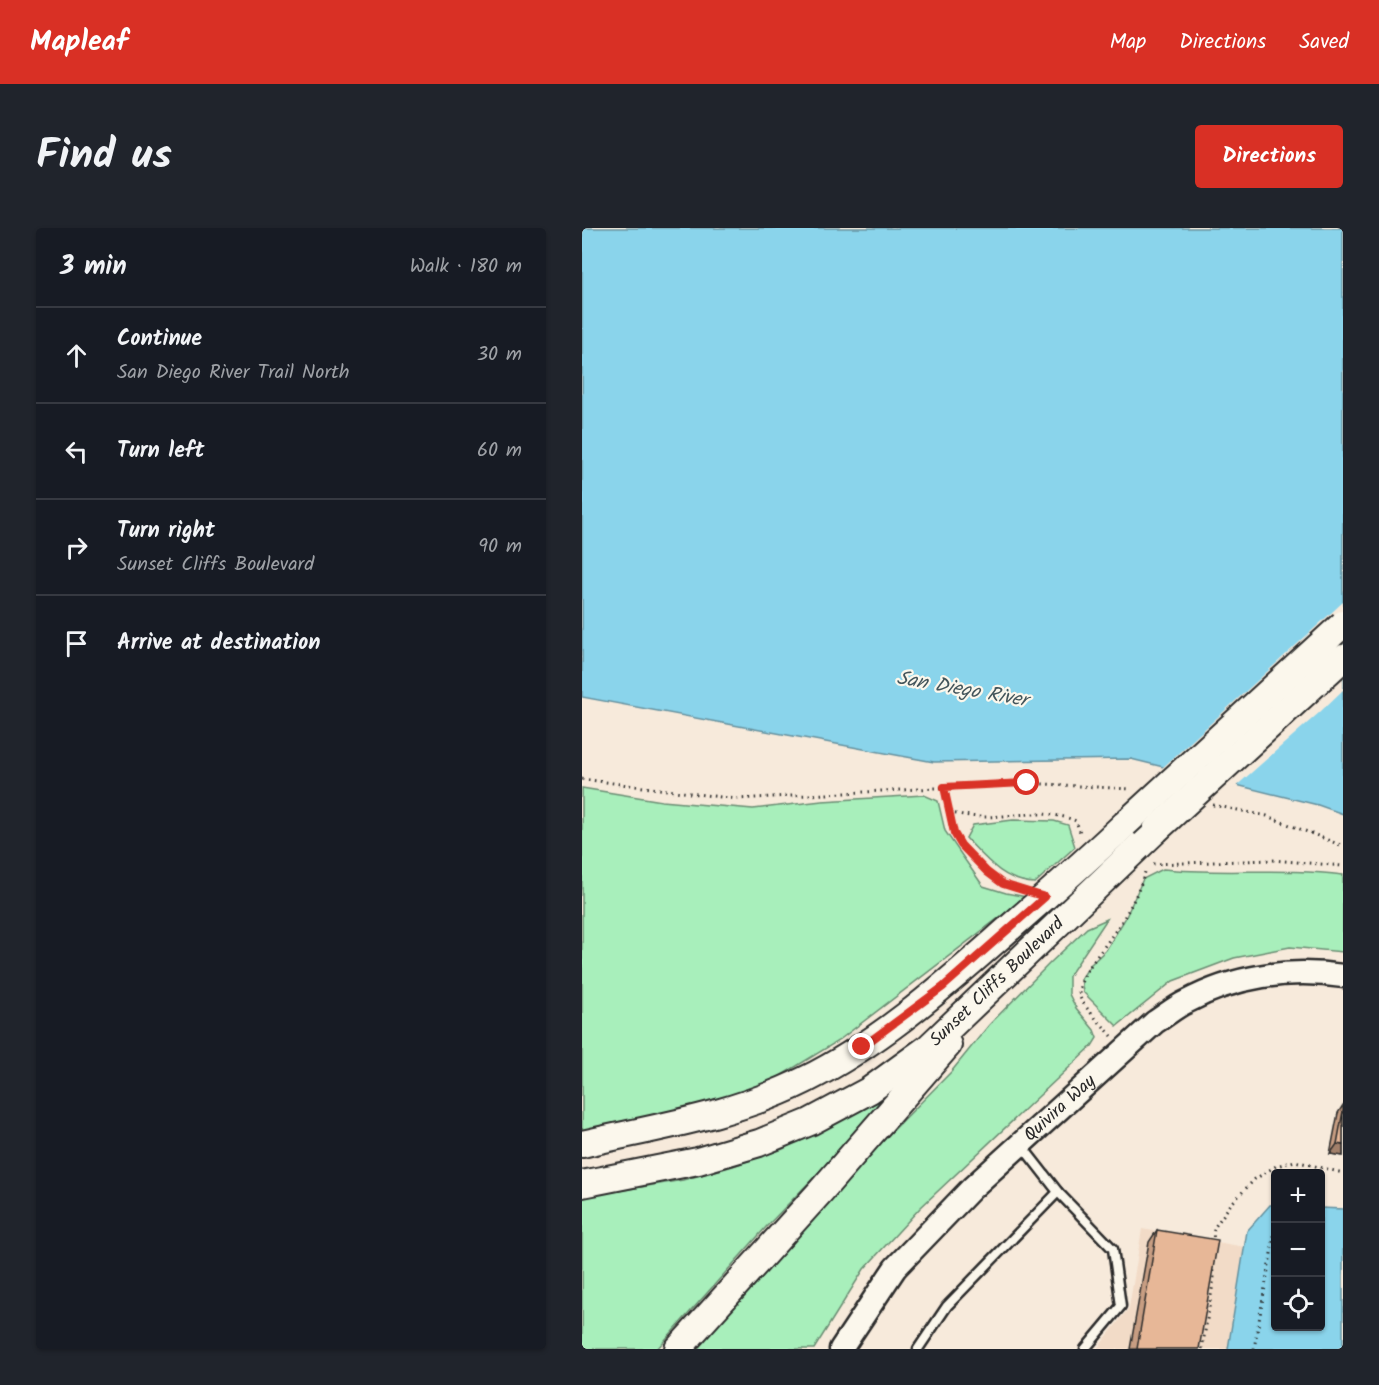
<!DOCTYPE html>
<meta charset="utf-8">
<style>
:root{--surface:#171b24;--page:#20242c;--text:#f1f3f6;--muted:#9ea1a6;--line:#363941;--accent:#d93025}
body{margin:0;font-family:Kalam,sans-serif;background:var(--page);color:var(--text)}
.controls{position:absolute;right:18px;bottom:18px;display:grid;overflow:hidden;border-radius:6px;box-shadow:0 2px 4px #0004}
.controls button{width:54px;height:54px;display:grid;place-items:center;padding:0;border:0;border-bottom:2px solid var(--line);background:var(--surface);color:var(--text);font:30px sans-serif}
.stop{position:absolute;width:18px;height:18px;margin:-14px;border:4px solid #d93025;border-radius:50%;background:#fff}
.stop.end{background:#d93025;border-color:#fff;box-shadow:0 2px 6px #0008}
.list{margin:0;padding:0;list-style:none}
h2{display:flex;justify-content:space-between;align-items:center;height:78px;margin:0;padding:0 24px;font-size:26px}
h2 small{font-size:20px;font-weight:400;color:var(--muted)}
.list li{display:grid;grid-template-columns:39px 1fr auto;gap:18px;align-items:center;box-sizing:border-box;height:96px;padding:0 24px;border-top:2px solid var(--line)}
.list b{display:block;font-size:22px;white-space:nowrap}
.list p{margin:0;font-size:20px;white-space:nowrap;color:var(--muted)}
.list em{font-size:20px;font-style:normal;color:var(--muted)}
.icon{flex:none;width:33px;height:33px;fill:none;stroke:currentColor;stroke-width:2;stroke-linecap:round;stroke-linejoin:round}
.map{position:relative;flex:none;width:761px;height:1121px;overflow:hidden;border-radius:6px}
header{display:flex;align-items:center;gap:36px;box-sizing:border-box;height:84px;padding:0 30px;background:var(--accent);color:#fff}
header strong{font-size:28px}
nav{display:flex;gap:33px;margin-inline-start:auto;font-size:21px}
.intro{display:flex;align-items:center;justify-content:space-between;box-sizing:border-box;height:144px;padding:0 36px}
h1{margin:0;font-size:42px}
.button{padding:15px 27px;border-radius:6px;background:var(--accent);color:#fff;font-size:21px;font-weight:700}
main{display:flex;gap:36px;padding:0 36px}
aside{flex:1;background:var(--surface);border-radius:6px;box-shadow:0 2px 4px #0004}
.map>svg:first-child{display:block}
.built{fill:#f2dbc7}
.green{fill:#a8efbb;stroke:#6a8d73;stroke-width:1.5}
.water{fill:#8ad4eb;stroke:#64909e;stroke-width:1.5}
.pier{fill:#f7eadb}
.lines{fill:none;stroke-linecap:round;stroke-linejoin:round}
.lane-casing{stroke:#2b2b2b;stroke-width:13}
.secondary-casing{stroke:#2b2b2b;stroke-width:27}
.primary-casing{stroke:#2b2b2b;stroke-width:30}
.path{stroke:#2b2b2b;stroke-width:3;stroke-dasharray:1.5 4.5;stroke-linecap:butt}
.lane{stroke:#fbf7ec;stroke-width:8}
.secondary{stroke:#fbf7ec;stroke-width:22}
.primary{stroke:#fbf7ec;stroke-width:26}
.primary-bridge-casing{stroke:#2b2b2b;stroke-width:30;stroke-linecap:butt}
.primary-bridge{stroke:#fbf7ec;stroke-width:26}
.wall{fill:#c79d82;stroke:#2b2b2b;stroke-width:1.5}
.shaded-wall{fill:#a2806a;stroke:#2b2b2b;stroke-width:1.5}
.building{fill:#e7b797;stroke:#2b2b2b;stroke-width:1.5}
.route{stroke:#d93025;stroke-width:8}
.labels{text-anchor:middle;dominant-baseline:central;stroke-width:4.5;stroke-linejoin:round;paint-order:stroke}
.street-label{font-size:18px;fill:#2b2b2b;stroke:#fbf7ec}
.water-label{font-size:20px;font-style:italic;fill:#43555b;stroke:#fbf7ec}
</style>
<header>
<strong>Mapleaf</strong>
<nav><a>Map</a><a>Directions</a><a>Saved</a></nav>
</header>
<div class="intro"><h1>Find us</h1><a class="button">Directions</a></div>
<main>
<aside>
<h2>3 min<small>Walk · 180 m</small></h2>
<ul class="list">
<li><svg class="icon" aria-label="ahead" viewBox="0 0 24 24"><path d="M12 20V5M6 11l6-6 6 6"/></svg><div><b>Continue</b><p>San Diego River Trail North</p></div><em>30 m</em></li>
<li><svg class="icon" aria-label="left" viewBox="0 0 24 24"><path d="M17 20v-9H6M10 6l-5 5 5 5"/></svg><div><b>Turn left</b></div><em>60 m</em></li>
<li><svg class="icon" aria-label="right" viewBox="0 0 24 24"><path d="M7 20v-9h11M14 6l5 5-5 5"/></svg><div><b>Turn right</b><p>Sunset Cliffs Boulevard</p></div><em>90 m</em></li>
<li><svg class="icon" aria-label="arrive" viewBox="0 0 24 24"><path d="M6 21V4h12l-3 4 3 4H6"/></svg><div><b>Arrive at destination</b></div></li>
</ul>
</aside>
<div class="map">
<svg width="761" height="1121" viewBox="0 0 761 1121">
<rect width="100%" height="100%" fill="#f7eadb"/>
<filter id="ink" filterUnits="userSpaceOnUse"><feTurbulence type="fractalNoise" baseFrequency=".0167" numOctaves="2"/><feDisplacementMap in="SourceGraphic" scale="12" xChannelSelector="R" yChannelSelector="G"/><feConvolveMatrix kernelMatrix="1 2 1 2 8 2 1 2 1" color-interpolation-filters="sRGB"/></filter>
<g filter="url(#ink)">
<polygon class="built" points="560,1001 663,1019 646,1121 515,1121 547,1080"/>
<g class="green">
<polygon points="0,560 80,573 171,581 240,573 342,567 356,573 363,603 401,658 424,665 444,669 256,813 195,850 148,870 102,883 0,904"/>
<path d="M431,592L472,593L486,597L493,619L453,655C422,654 404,631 384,610L391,597Z"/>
<path d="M581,641C641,647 701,639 761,647V724L708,719L652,730L591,753L535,798L501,764L499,751L508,737L524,722L543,691L561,651Z"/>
<polygon points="525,691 487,748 487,766 494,780 512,802 515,810 510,818 338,980 282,1041 232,1121 115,1121 148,1080 270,944 369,844 407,797 468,735 505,700"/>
<polygon points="308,863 289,890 185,998 75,1121 0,1121 0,969 101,952 151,938 201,921"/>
</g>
<g class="water">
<polygon points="0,0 761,0 761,586 736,577 549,531 352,534 0,469"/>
<polygon points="688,977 694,977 694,1098 738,1098 739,980 761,981 761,1121 646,1121 665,1003"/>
</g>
<polygon class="pier" points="761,374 761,462 738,484 652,560 578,542"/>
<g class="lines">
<g class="lane-casing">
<g id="lane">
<polyline points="440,918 476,964 531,1021 539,1078 503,1121"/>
<polyline points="336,1121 365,1078 476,964"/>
</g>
</g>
<g class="secondary-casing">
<g id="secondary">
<path id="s1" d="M259,1121L313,1040L390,960L573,794C583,788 593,779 604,774C652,748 707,740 761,748"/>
</g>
</g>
<g class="primary-casing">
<g id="primary">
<path d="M0,916C75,899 153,887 223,852C294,817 355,764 414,712C457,674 501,636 543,596"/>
<path id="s2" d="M0,956L116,933L177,915L228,894L288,862L346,820L574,602"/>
<polyline points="96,1121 239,963 366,817"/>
</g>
</g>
<g class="path">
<polyline points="0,551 154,571 445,555 548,561"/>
<polyline points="362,559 372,605 379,617 405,644 421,656 438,662"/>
<polyline points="631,577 685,588 761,618"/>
<path d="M367,585C378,586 389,589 400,589C431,589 464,580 494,593L499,607"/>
<polyline points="571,636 691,632 761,638"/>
<path d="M530,808C522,798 502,780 498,769C492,753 521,722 529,709C543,690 556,667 563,644"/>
<polyline points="631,1015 632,1000 649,976 673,951 694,938 713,933 761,945"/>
<polyline points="620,1121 632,1050 630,1039"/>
<polyline points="672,1121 694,997"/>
</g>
<use href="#lane" class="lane"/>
<use href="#secondary" class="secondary"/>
<use href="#primary" class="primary"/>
<g class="primary-bridge-casing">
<g id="primary-bridge">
<polyline points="543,596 761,396"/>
<polyline points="574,602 761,430"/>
</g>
</g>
<use href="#primary-bridge" class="primary-bridge"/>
</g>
<g class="wall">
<polygon points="761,877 761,928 748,926 756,885"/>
<polygon points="575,1002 617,1121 548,1121 567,1014"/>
</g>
<polygon class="shaded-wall" points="755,916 761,917 761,928 748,926"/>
<g class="building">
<polygon points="761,883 761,917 755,916"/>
<polygon points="575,1002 636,1012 617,1121 555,1121"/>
</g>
</g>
<g class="lines" filter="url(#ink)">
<polyline class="route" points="280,819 361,759 463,669 421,656 405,644 379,617 372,605 362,559 445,555"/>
</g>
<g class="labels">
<g class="street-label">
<text stroke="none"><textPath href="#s2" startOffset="472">Sunset Cliffs Boulevard</textPath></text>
<text stroke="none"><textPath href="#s1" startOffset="327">Quivira Way</textPath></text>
</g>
<g class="water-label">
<text transform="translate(380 462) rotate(10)">San Diego River</text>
</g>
</g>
</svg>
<div class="controls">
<button>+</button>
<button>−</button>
<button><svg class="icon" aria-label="locate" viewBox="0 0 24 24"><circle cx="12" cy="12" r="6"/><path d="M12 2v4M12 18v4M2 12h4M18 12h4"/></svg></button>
</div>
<div class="stop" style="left:445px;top:555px"></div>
<div class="stop end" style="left:280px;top:819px"></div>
</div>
</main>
